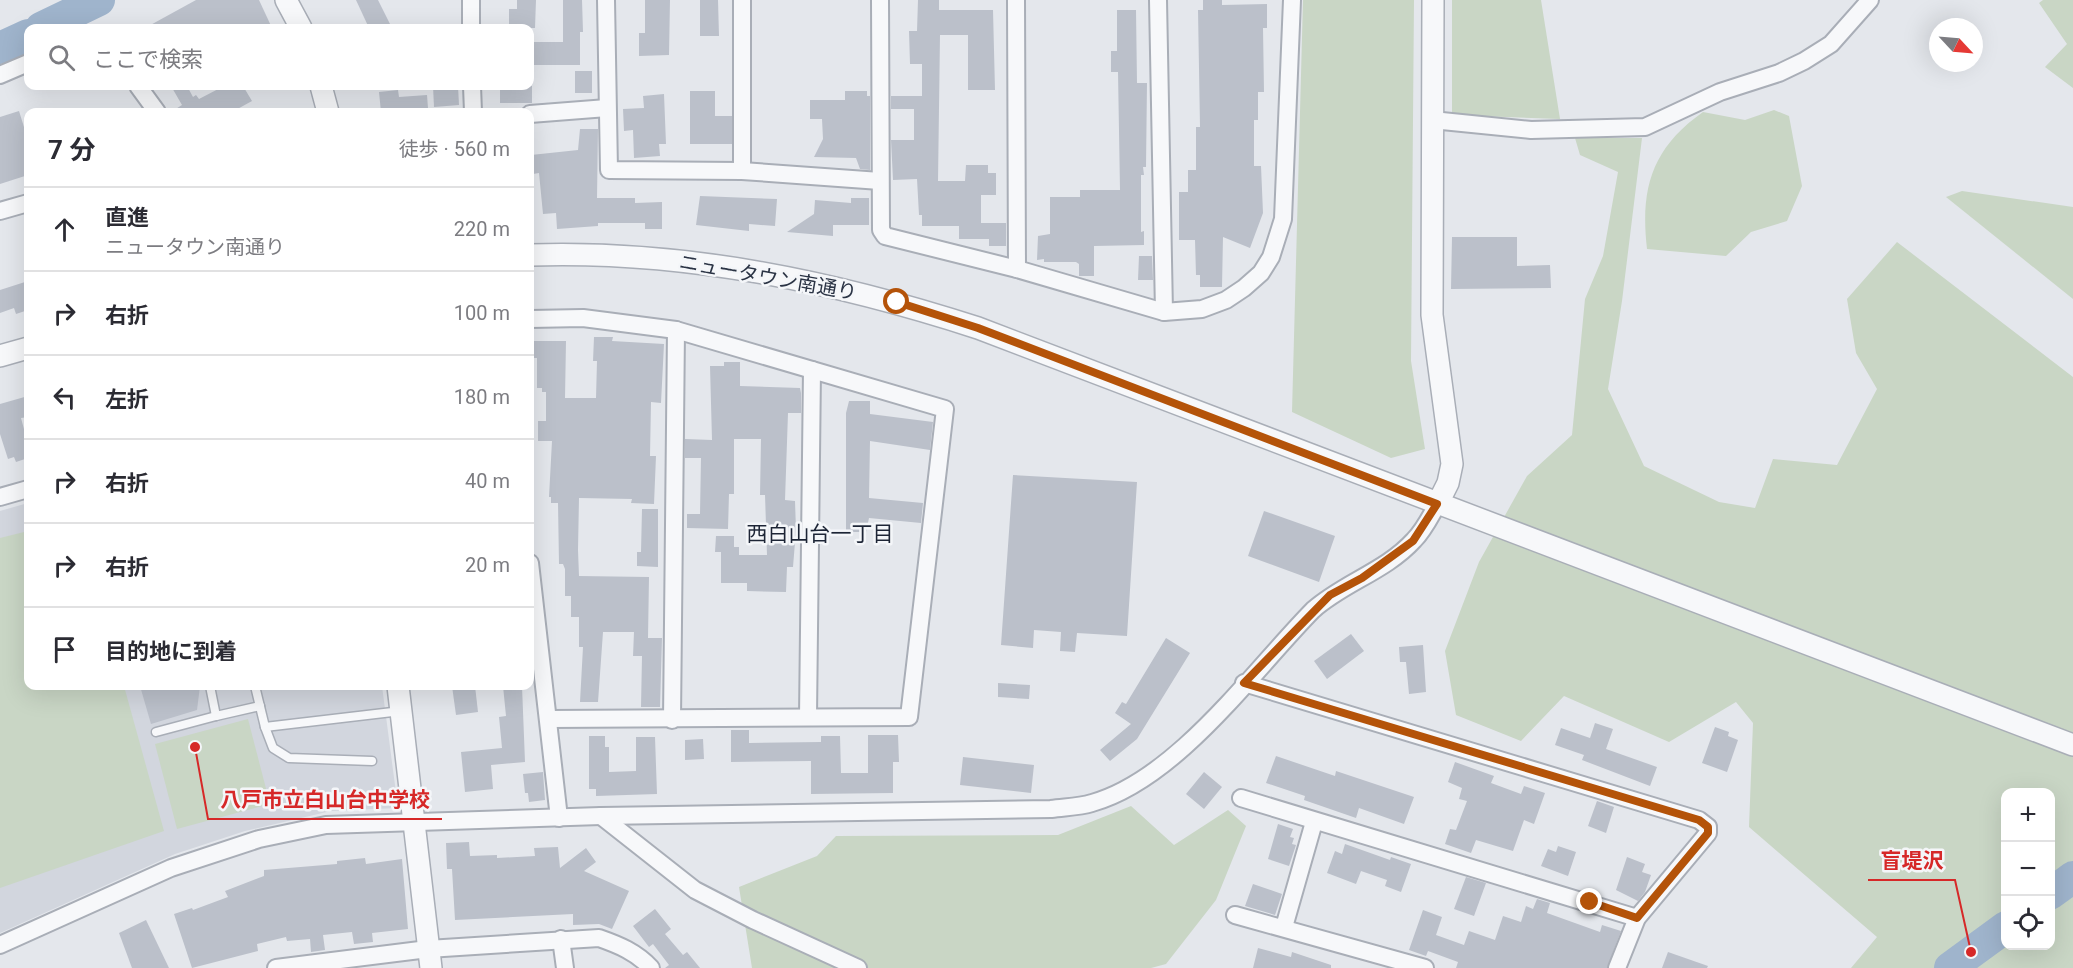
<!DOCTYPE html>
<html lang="ja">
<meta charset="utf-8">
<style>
:root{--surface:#fff;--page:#f7f7f7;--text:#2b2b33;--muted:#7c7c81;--line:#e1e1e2}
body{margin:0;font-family:Roboto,"Noto Sans JP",sans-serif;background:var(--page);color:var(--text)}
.controls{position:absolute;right:18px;bottom:18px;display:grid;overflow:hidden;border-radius:12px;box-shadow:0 6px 24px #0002}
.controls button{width:54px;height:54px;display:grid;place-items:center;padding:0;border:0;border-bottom:2px solid var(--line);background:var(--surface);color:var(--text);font:30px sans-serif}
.compass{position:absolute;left:1929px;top:18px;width:54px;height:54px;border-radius:50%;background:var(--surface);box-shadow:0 6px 24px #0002;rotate:116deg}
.stop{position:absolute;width:18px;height:18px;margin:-14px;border:4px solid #b45309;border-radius:50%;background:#fff}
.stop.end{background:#b45309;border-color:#fff;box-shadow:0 2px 6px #0008}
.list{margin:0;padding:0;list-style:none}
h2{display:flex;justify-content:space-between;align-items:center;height:78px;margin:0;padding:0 24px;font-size:26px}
h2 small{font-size:20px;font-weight:400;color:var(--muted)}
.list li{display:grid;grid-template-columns:39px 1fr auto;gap:18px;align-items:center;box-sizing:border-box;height:84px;padding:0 24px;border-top:2px solid var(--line)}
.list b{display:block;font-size:22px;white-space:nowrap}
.list p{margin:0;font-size:20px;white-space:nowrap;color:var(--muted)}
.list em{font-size:20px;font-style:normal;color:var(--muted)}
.icon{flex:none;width:33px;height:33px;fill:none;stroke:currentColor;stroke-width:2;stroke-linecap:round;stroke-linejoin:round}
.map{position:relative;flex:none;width:2073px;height:968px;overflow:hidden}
.search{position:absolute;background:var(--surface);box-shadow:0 6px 24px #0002;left:24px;top:24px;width:510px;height:66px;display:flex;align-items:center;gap:15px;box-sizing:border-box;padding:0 21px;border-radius:12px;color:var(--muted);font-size:22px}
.panel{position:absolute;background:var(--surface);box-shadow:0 6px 24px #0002;left:24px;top:108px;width:510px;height:582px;border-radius:12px}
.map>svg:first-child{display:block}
.built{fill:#d2d6de}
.green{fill:#c9d6c5;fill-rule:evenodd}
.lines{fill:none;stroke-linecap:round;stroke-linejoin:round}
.river{stroke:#9fb4cc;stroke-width:32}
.building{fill:#bbc0ca}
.service-casing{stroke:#a9aeb7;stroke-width:11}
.minor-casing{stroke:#a9aeb7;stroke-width:20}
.tertiary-casing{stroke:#a9aeb7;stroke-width:24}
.service{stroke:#f7f8fa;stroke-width:8}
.minor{stroke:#f7f8fa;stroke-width:16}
.tertiary{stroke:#f7f8fa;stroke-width:21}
.route{stroke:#b45309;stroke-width:8}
.labels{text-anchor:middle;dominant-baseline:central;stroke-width:5;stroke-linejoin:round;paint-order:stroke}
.street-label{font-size:20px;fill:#2b3445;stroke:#f4f6f9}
.neighbourhood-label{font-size:21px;fill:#1d2536;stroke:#f4f6f9}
.leader{fill:none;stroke:#d62828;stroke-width:2}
.callout-dot{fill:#d62828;stroke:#f4f6f9;stroke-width:2}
.callout-label{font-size:21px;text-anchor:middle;font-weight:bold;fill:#d62828;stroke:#f4f6f9;stroke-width:5;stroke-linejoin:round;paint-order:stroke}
</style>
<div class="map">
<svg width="2073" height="968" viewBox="0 0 2073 968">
<rect width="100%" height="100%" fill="#e4e7ec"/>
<polygon class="built" points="28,503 28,686 382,686 398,808 331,811 245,831 175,854 0,933 0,511"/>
<g class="green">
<polygon points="1303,0 1414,0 1411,361 1425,449 1391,458 1292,412"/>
<polygon points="1452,0 1541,0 1560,119 1452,115"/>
<polygon points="2043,0 2073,0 2073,88 2045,67 2067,44 2039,3"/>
<path d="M1774,110L1789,116L1802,186L1787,221L1751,232L1726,256L1647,249C1640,188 1652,148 1703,112L1745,120Z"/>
<path d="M1575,138H1642L1622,301L1608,389L1644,466L1719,502L1755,508L1773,459L1837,465L1877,389L1856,353L1847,299L1897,242L2073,377V968H1851L1877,937L1749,827L1753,723L1736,702L1669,742L1564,696L1521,741L1456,715L1445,651L1479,562L1527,476L1572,435L1585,299L1603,256L1618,172L1580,155ZM2006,792H2050V946H2006Z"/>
<polygon points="1962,191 2073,207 2073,299 1946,197"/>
<polygon points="28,531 28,686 124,686 164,831 0,888 0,538"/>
<polygon points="248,719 270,804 177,829 155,744"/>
<polygon points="1131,806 1174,845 1228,810 1246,826 1216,900 1166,964 1151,968 752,968 739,887 817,856 836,836 1058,835"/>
</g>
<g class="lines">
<g class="river">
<polyline points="41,28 99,0"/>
<polyline points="0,48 28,35"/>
<polyline points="2050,894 2073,877"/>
<polyline points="1950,968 2006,927"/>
</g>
</g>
<g class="building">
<polygon points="196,0 259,0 272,28 145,28"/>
<polygon points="356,0 378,0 392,28 369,28"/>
<polygon points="517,0 536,0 535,28 509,28 509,9 517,9"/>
<polygon points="563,0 582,0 583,32 580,32 580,65 530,65 530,42 563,42"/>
<polygon points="645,0 670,0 669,55 639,56 639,33 645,33"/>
<polygon points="700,0 718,0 719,36 700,36"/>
<polygon points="918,0 939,0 939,10 993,10 995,90 968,90 968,35 940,35 938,181 965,181 966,165 988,165 988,173 996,173 996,195 981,195 981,223 1006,223 1006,246 989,246 989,239 959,239 959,226 922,226 922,215 919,215 917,179 893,180 891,140 914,140 914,109 891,109 891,96 922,96 922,64 910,64 909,31 917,31"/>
<polygon points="1203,0 1222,0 1222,5 1267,4 1267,28 1263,28 1264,92 1258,92 1258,120 1254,120 1254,166 1261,166 1263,213 1250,248 1223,237 1222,287 1200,287 1200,275 1196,275 1195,240 1179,240 1179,192 1188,192 1188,170 1196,170 1196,127 1200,127 1198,10 1203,10"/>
<polygon points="1117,10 1136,10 1137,83 1147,83 1146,167 1143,167 1144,175 1141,175 1141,232 1144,231 1144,245 1094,246 1094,276 1079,276 1079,264 1076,262 1044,262 1044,259 1037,260 1038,236 1050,234 1050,197 1080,197 1080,190 1120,190 1118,72 1111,72 1111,51 1117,51"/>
<rect x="575" y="71" width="17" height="22"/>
<polygon points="171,86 187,86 193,97 196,95 199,99 224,86 243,86 252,101 232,112 171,112 182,105"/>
<polygon points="433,86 458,86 459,105 434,107"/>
<rect x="500" y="86" width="32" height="17"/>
<polygon points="398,90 399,97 427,95 428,108 381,112 379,92"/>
<polygon points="690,91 715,91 715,116 732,116 732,144 690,144"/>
<polygon points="845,91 867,91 867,96 870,96 870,170 860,169 856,158 814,157 823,139 822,119 810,119 810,100 845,100"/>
<polygon points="664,94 666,144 659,144 660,156 634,158 633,130 624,131 623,109 644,108 643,96"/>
<polygon points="19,111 28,140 28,175 0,184 0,117"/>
<polygon points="580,129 598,129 597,198 635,198 635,203 662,202 662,229 645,229 645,223 598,223 598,226 557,229 556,213 543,214 539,173 533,174 531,155 578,150"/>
<polygon points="700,196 777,199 775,226 749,224 749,231 696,225"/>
<polygon points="851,198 869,198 869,225 833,225 833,236 787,232 814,214 815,200 851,203"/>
<polygon points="1452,237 1517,237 1517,266 1550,265 1551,288 1451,289"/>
<polygon points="1139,256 1152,256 1153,280 1138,280"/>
<polygon points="25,282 28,310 16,314 14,308 0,313 0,290"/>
<polygon points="594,337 613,337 612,341 664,344 661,403 651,402 650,456 656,456 654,504 631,503 632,499 579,498 578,550 579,576 649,577 648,638 662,638 660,707 641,707 642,656 633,656 634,632 603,632 598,702 580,702 583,647 579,647 579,617 571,617 571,596 565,596 565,569 563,564 559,564 558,503 551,503 551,497 549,497 552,441 538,441 538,421 546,421 546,392 542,392 542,388 537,388 537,358 531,358 532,341 566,341 565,398 596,398 597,361 593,361"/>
<polygon points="724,362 740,362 740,386 800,388 801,393 801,413 788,413 785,500 795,501 796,530 793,567 787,567 786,592 747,591 747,583 721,583 721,552 715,552 716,536 734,536 734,547 739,547 739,555 767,555 765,495 760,495 761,439 734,439 734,494 729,494 728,529 687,528 687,514 700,514 701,458 685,458 685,439 712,440 710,366 724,366"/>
<polygon points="28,396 28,417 21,418 28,444 28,458 16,462 14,457 8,459 0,434 0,404"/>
<polygon points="849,401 870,401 870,414 933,422 930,450 870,441 869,498 923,503 921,523 869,518 866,532 846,532 846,413"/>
<polygon points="1013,475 1137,482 1127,636 1077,633 1075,652 1060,651 1061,632 1034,630 1033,648 1001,645"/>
<polygon points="642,509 658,509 658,567 637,566 637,552 641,552"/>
<polygon points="1264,511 1335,536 1319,582 1248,556"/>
<polygon points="1351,634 1364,651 1327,679 1314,661"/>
<polygon points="1166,638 1190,653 1137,739 1110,761 1100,750 1131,724 1115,713 1122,702 1126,704"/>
<polygon points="1423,645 1426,692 1409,694 1406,662 1400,662 1399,647"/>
<polygon points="998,683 1030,685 1029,699 998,697"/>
<polygon points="140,686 200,686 197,710 151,724"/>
<polygon points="452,686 475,686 478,712 456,715"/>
<polygon points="503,686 522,686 525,762 491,765 493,789 465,792 461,752 502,748 499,717 506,716"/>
<polygon points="1595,723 1613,729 1606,749 1657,767 1650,786 1582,760 1584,755 1555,745 1561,728 1590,738"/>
<polygon points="1715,727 1729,732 1728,736 1738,740 1727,772 1702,763"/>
<polygon points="731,730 749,730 749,743 821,742 821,736 840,736 841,773 868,773 868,735 898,735 899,762 893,762 893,793 811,794 811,761 731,762"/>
<polygon points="589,736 605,736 605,747 609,747 609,772 636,771 636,737 655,737 657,794 596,796 596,789 589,789"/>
<polygon points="703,739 704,759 685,760 685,740"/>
<polygon points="1276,756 1335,776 1336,771 1414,797 1404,824 1359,808 1356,818 1304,800 1305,796 1266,783"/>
<polygon points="963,757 1034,765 1031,793 960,785"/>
<polygon points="1455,762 1494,776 1491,783 1521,794 1524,786 1545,793 1534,824 1524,820 1513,851 1476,840 1471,853 1445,844 1450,829 1456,830 1467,801 1459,799 1462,788 1448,782"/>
<polygon points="543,772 545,800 529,802 528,793 525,793 523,774"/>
<polygon points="1204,772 1222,787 1204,809 1186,794"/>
<polygon points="1597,801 1614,807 1606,833 1588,826"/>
<polygon points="1278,824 1293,829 1290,837 1294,838 1292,844 1296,845 1289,866 1268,859"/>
<polygon points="469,842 470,856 497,855 497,858 535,856 534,848 558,847 560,868 586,848 596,862 584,871 629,891 612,929 599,924 573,925 573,914 455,920 452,869 447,869 446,843"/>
<polygon points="1345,844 1390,860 1391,857 1411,864 1401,892 1385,886 1387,880 1361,871 1356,884 1327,873 1335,851 1342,854"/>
<polygon points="1558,846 1576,852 1568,876 1541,866 1548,849 1556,852"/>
<polygon points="1627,857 1645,864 1642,872 1651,875 1645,892 1638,901 1616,890"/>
<polygon points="365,858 366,864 402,859 408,929 372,933 373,942 354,944 352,932 323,935 325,950 311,952 310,939 287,941 286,937 257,944 258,951 192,968 174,914 192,908 193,910 228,897 225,891 264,876 264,870 337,864 337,861"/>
<polygon points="1466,877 1486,883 1474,916 1454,909"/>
<polygon points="1253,884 1282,894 1275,915 1245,906"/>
<polygon points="1537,899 1550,903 1547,913 1600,932 1602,925 1621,931 1607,968 1456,968 1458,962 1428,951 1426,956 1409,950 1423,910 1442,917 1436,935 1464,945 1469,931 1495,940 1503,916 1521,922 1526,906 1533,909"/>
<polygon points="655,909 671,929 665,934 683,955 687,952 700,968 665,968 669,965 653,944 649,947 633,926"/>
<polygon points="146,920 169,968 132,968 119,933"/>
<polygon points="1258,948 1291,957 1292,952 1331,965 1331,968 1253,968"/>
<polygon points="1668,952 1708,966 1707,968 1662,968"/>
</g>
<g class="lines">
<g class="service-casing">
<g id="service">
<polyline points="210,686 216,716 260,706"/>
<polyline points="255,686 265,727 401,711"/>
<polyline points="265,727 273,748 289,758 372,761"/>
<polyline points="156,732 216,716"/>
</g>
</g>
<g class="minor-casing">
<g id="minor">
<polyline points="471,0 471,28"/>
<polyline points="606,0 609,170 742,171 880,181"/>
<polyline points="742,0 742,171"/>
<polyline points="880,0 881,230 885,236 1017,269 1164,312 1202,309 1226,300 1244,288 1261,273 1271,257 1283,219 1292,0"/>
<polyline points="1016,0 1017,269"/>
<polyline points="1158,0 1164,312"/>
<polyline points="0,75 28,63"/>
<polyline points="138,86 157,112"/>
<polyline points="472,86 473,112"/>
<polyline points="530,114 607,108"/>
<polyline points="1432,120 1531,130 1645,127 1720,92 1779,73 1804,61 1831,44 1870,0"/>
<polyline points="0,211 28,203"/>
<polyline points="530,319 583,318 676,330 945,409 909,717 549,719"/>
<polyline points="0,497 28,489"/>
<polyline points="530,563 559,818"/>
<polyline points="1244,683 1699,820 1708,827 1708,833 1637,918 1617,968"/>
<polyline points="808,717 812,370"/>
<polyline points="672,720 676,330"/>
<polyline points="1241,798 1637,918"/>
<polyline points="601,816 695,890 753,920 858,968"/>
<polyline points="1235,915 1425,968"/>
<polyline points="1284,927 1314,822"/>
<polyline points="561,939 565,968"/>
<path d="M0,945L171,868L259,839L326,825L601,816L1051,809C1065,807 1079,807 1092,803C1177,779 1252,672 1313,610C1343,583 1386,571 1414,540C1424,530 1430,517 1437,505"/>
<path d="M276,968L428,949L599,938C619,945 636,952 651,968"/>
</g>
</g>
<g class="tertiary-casing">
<g id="tertiary">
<polyline points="286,0 301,28"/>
<polyline points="1433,0 1432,315 1452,464 1448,483 1437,505"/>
<polyline points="321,86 328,112"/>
<path d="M530,255C683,250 833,281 978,328L2073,745"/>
<polyline points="0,356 28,348"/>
<polyline points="398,686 431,968"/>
</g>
</g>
<use href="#service" class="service"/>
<use href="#minor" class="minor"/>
<use href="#tertiary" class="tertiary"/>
</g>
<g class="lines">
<polyline class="route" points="897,302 978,328 1437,504 1413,541 1362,578 1330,595 1244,683 1699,820 1708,827 1708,833 1637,918 1590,902"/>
</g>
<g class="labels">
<g class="street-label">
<text transform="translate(768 277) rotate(10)">ニュータウン南通り</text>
</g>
<g class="neighbourhood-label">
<text x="820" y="534">西白山台一丁目</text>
</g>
</g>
<path class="leader" d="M195 747L208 819H442M1971 952L1955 880H1868"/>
<g class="callout-dot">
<circle cx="195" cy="747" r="6"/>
<circle cx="1971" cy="952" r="6"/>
</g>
<g class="callout-label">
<text x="325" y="807">八戸市立白山台中学校</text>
<text x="1912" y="868">盲堤沢</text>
</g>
</svg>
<div class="controls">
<button>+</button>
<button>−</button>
<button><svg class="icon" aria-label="locate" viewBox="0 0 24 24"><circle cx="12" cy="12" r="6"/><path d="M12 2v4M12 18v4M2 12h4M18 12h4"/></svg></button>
</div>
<svg class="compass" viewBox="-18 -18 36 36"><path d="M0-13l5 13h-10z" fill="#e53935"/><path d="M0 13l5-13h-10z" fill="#7c7c81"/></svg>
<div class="stop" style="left:897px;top:302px"></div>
<div class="stop end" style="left:1590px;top:902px"></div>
<div class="search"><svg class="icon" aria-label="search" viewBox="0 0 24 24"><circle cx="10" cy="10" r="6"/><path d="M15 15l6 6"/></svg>ここで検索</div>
<section class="panel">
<h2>7 分<small>徒歩 · 560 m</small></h2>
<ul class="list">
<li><svg class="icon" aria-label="ahead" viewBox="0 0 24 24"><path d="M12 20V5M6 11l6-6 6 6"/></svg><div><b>直進</b><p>ニュータウン南通り</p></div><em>220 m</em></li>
<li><svg class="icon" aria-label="right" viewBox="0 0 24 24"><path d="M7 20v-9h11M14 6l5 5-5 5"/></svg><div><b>右折</b></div><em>100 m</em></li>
<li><svg class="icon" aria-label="left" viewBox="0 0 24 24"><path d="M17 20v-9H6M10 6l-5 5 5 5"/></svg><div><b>左折</b></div><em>180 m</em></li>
<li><svg class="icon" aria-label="right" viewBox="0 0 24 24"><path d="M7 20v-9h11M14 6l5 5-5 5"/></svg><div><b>右折</b></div><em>40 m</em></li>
<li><svg class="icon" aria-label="right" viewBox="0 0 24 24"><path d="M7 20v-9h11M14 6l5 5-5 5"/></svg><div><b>右折</b></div><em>20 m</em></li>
<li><svg class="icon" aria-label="arrive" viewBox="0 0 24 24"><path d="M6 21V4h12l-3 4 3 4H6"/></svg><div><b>目的地に到着</b></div></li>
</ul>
</section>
</div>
